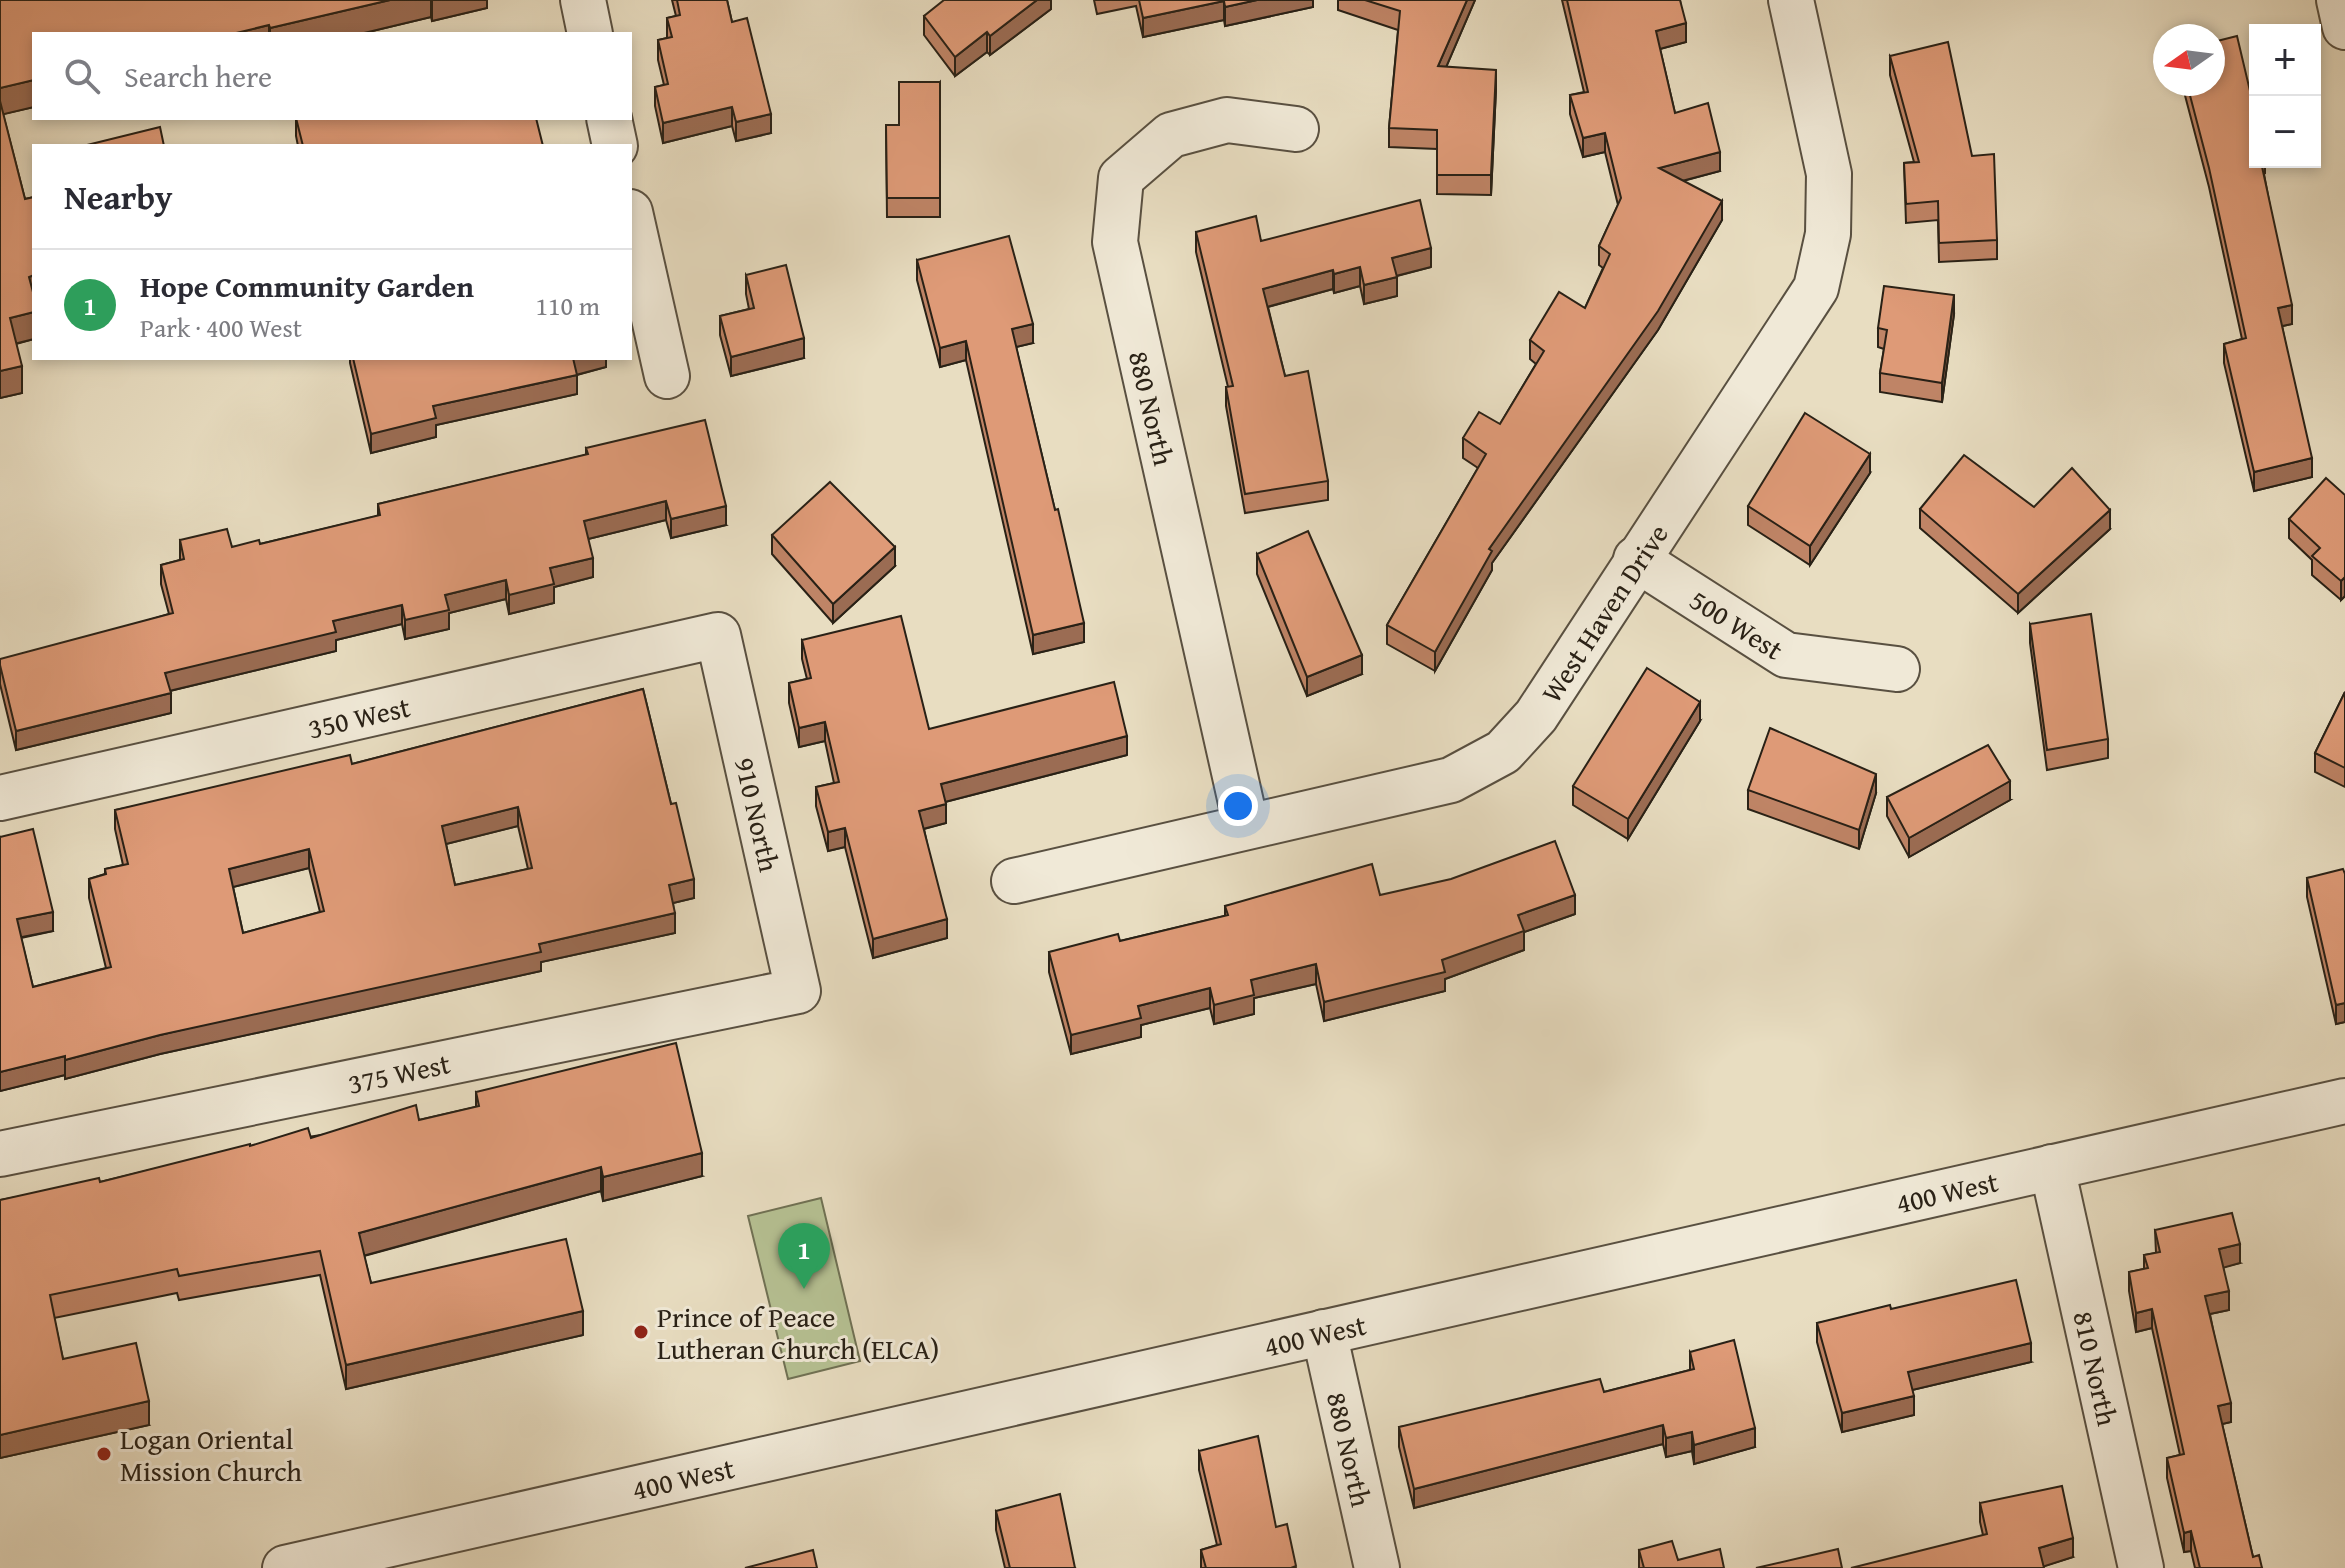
<!DOCTYPE html>
<meta charset="utf-8">
<style>
:root{--surface:#fff;--page:#f7f7f7;--text:#2b2b33;--muted:#7c7c81;--line:#e1e1e2;--accent:#8f2418}
body{margin:0;font-family:"Gentium Book Plus",serif;background:var(--page);color:var(--text)}
.controls{position:absolute;right:24px;top:24px;display:grid;overflow:hidden;border-radius:0px;box-shadow:0 4px 12px #0003}
.controls button{width:72px;height:72px;display:grid;place-items:center;padding:0;border:0;border-bottom:2px solid var(--line);background:var(--surface);color:var(--text);font:40px sans-serif}
.compass{position:absolute;left:2153px;top:24px;width:72px;height:72px;border-radius:50%;background:var(--surface);box-shadow:0 4px 12px #0003;rotate:256deg}
.you{position:absolute;left:1238px;top:806px;width:28px;height:28px;margin:-20px;border:6px solid #fff;border-radius:50%;background:#1a73e8;box-shadow:0 0 0 12px #1a73e833}
.badge{display:grid;place-items:center;width:52px;height:52px;border-radius:50%;background:var(--accent);color:#fff;font-size:26px;font-weight:700}
.pin{position:absolute;translate:-50% -66px;filter:drop-shadow(0 2px 4px #0008)}
.pin::after{content:'';position:absolute;top:42px;width:28px;height:24px;background:inherit;clip-path:polygon(0 0,100% 0,50% 100%)}
.list{margin:0;padding:0;list-style:none}
h2{display:flex;justify-content:space-between;align-items:center;height:104px;margin:0;padding:0 32px;font-size:34px}
h2 small{font-size:26px;font-weight:400;color:var(--muted)}
.list li{display:grid;grid-template-columns:52px 1fr auto;gap:24px;align-items:center;box-sizing:border-box;height:112px;padding:0 32px;border-top:2px solid var(--line)}
.list b{display:block;font-size:30px;white-space:nowrap}
.list p{margin:0;font-size:26px;white-space:nowrap;color:var(--muted)}
.list em{font-size:26px;font-style:normal;color:var(--muted)}
.icon{flex:none;width:44px;height:44px;fill:none;stroke:currentColor;stroke-width:2;stroke-linecap:round;stroke-linejoin:round}
.map{position:relative;flex:none;width:2345px;height:1568px;overflow:hidden}
.search{position:absolute;background:var(--surface);box-shadow:0 4px 12px #0003;left:32px;top:32px;width:600px;height:88px;display:flex;align-items:center;gap:20px;box-sizing:border-box;padding:0 28px;border-radius:0px;color:var(--muted);font-size:30px}
.panel{position:absolute;background:var(--surface);box-shadow:0 4px 12px #0003;left:32px;top:144px;width:600px;height:216px;border-radius:0px}
.map>svg:first-child{display:block}
.green{fill:#b6c193;stroke:#707154;stroke-width:2}
.lines{fill:none;stroke-linecap:round;stroke-linejoin:round}
.minor-casing{stroke:#595041;stroke-width:48}
.minor{stroke:#f0e9d7;stroke-width:44}
.wall{fill:#bf8466;stroke:#292116;stroke-width:2;fill-rule:evenodd}
.shaded-wall{fill:#9b6c53;stroke:#292116;stroke-width:2}
.building{fill:#de9a77;stroke:#292116;stroke-width:2;fill-rule:evenodd}
.poi-dot{fill:#8f2418;stroke:#f0e9d7;stroke-width:3}
.labels{text-anchor:middle;dominant-baseline:central;stroke-width:6;stroke-linejoin:round;paint-order:stroke}
.street-label{font-size:28px;fill:#292116;stroke:#f0e9d7}
.poi-label{font-size:28px;fill:#292116;stroke:#f0e9d7;text-anchor:start}
</style>
<div class="map">
<svg width="2345" height="1568" viewBox="0 0 2345 1568">
<rect width="100%" height="100%" fill="#e8ddc1"/>
<filter id="stains"><feTurbulence type="fractalNoise" baseFrequency=".0025" numOctaves="4"/><feColorMatrix values="0 0 0 0 .2 0 0 0 0 .09 0 0 0 0 .02 0 0 0 .5 -.17"/></filter>
<radialGradient id="worn" r=".72"><stop offset=".6" stop-color="#630" stop-opacity="0"/><stop offset="1" stop-color="#630" stop-opacity=".3"/></radialGradient>
<polygon class="green" points="821,1198 860,1361 788,1379 748,1216"/>
<g class="lines">
<g class="minor-casing">
<g id="minor">
<polyline points="583,0 590,34"/>
<polyline points="2339,0 2345,27"/>
<polyline points="609,118 615,146"/>
<polyline points="630,212 667,376"/>
<path id="s1" d="M1636,559L1786,655L1897,669"/>
<path id="s2" d="M0,798L718,635L798,991L0,1154"/>
<polyline points="1246,825 1115,242 1121,178 1171,135 1227,120 1296,129"/>
<path id="s3" d="M1014,881L1451,780L1503,752L1536,716L1816,288L1828,234L1829,174L1791,0"/>
<path id="s4" d="M2052,1167L2141,1568"/>
<path id="s5" d="M1324,1332L1377,1568"/>
<path id="s6" d="M285,1568L2345,1101"/>
</g>
</g>
<use href="#minor" class="minor"/>
</g>
<g class="wall">
<polygon points="0,0 487,0 487,8 432,21 431,17 360,34 34,34 34,107 3,114 25,199 34,197 34,339 16,344 22,393 0,398"/>
<polygon points="672,0 727,0 732,22 771,133 736,141 732,126 663,143 655,106 655,87 664,85 658,60 658,40 667,38 667,18 676,16"/>
<polygon points="1051,0 1051,9 990,55 987,52 955,76 924,35 924,16"/>
<polygon points="1094,0 1313,0 1313,7 1225,26 1224,20 1143,37 1136,6 1097,14"/>
<polygon points="1338,0 1475,0 1446,67 1496,89 1491,195 1437,194 1437,149 1389,147 1389,128 1398,30 1338,10"/>
<polygon points="1562,0 1680,0 1686,42 1660,49 1675,113 1720,171 1683,181 1722,220 1658,330 1492,563 1492,570 1435,671 1387,644 1387,625 1478,468 1463,458 1463,438 1500,424 1536,364 1530,359 1530,340 1585,308 1603,268 1599,265 1599,246 1618,205 1605,152 1583,157 1570,114 1570,95 1584,92"/>
<polygon points="1890,56 1972,156 1997,240 1997,259 1939,262 1938,220 1906,223 1904,163 1914,162 1890,75"/>
<polygon points="940,82 940,217 887,217 886,125 899,125"/>
<polygon points="2182,84 2213,84 2265,162 2265,173 2264,174 2292,324 2282,326 2312,477 2254,491 2224,363 2224,344 2242,339 2209,187"/>
<polygon points="296,118 543,146 298,146 296,136"/>
<polygon points="1196,232 1261,241 1431,267 1397,276 1397,296 1364,304 1360,286 1334,293 1333,289 1268,307 1285,376 1328,481 1328,500 1245,513 1226,406 1226,387 1228,387 1196,252"/>
<polygon points="917,260 1033,343 1016,347 1055,510 1084,642 1033,654 966,360 940,367 917,280"/>
<polygon points="746,275 804,358 731,376 720,335 720,316 749,309 746,294"/>
<polygon points="1954,314 1942,402 1880,392 1880,373 1884,349 1878,347 1878,328"/>
<polygon points="350,358 606,358 606,367 577,375 577,394 436,425 436,437 371,453 350,363"/>
<polygon points="586,448 726,525 671,538 666,520 588,539 593,577 554,587 554,603 509,614 506,599 449,613 449,629 405,639 402,624 336,640 336,651 170,691 171,713 16,750 0,684 0,665 169,614 161,584 161,565 180,560 180,540 232,547 260,544 378,516 378,504 586,455"/>
<polygon points="1870,473 1810,565 1748,525 1748,506"/>
<polygon points="2345,495 2345,596 2341,600 2312,575 2312,560 2289,538 2289,519"/>
<polygon points="2034,507 2110,529 2018,613 1920,528 1920,509"/>
<polygon points="772,535 895,566 833,623 772,554"/>
<polygon points="1257,554 1362,674 1307,696 1257,574"/>
<polygon points="2030,624 2108,739 2108,758 2047,770 2030,643"/>
<polygon points="802,640 929,729 1127,755 945,802 946,823 924,829 947,938 873,958 845,847 828,851 816,806 816,787 834,783 825,741 799,747 789,703 789,683 807,679 802,659"/>
<path d="M643,689L694,898L673,903L675,933L541,962V971L160,1054L65,1079V1075L0,1091V837L53,931L21,938L33,987L106,968L89,898V879L105,874V869L123,865L115,829V810L352,764ZM518,826L528,869L455,885L446,844ZM309,868L320,912L243,933L233,887Z"/>
<polygon points="2345,692 2345,787 2315,772 2315,753"/>
<polygon points="1700,721 1628,839 1573,805 1573,786"/>
<polygon points="1748,790 1876,793 1859,849 1748,809"/>
<polygon points="1887,797 2010,800 1909,857 1887,816"/>
<polygon points="2344,874 2345,1022 2336,1024 2307,897 2307,878"/>
<polygon points="1380,895 1575,914 1524,932 1524,950 1445,979 1445,991 1324,1021 1316,984 1254,998 1254,1014 1214,1024 1210,1008 1141,1025 1141,1037 1071,1054 1049,972 1049,952 1120,941 1225,916 1225,906"/>
<polygon points="476,1092 702,1176 603,1201 601,1191 364,1256 371,1283 583,1335 346,1389 320,1275 179,1300 177,1293 54,1318 63,1359 149,1425 0,1458 0,1200 100,1182 250,1146 419,1120 476,1107"/>
<polygon points="2155,1230 2240,1263 2223,1267 2229,1310 2210,1314 2231,1422 2222,1424 2253,1557 2262,1568 2195,1568 2191,1551 2184,1552 2167,1478 2167,1458 2180,1455 2152,1328 2136,1332 2129,1291 2129,1272 2144,1269 2144,1255 2156,1253"/>
<polygon points="1891,1309 2031,1362 1912,1390 1914,1415 1842,1432 1817,1342 1817,1323"/>
<polygon points="1690,1352 1755,1447 1694,1464 1692,1451 1666,1457 1663,1444 1414,1508 1399,1447 1399,1427 1604,1392 1690,1370"/>
<polygon points="1199,1451 1276,1527 1296,1568 1201,1568 1201,1550 1217,1545 1199,1470"/>
<polygon points="1980,1503 2073,1557 2044,1566 1983,1535 1980,1522"/>
<polygon points="996,1511 1075,1568 1005,1568 996,1530"/>
<polygon points="1639,1550 1678,1560 1724,1568 1639,1568"/>
</g>
<g class="shaded-wall">
<polygon points="390,0 431,0 431,17 360,34 270,34 270,28"/>
<polygon points="432,0 487,0 487,8 432,21"/>
<polygon points="1037,0 1051,0 1051,9 990,55 990,36"/>
<polygon points="1257,0 1313,0 1313,7 1225,26 1225,7"/>
<polygon points="1467,0 1475,0 1438,86 1438,66"/>
<polygon points="1224,1 1224,20 1143,37 1143,18"/>
<polygon points="1686,23 1686,42 1656,50 1656,31"/>
<polygon points="269,25 269,34 232,34"/>
<polygon points="987,32 987,52 955,76 955,57"/>
<polygon points="1496,70 1496,89 1491,195 1491,175"/>
<polygon points="34,80 34,107 0,115 0,88"/>
<polygon points="732,107 732,126 663,143 663,123"/>
<polygon points="771,114 771,133 736,141 736,122"/>
<polygon points="1605,133 1605,152 1583,157 1583,138"/>
<polygon points="1720,152 1720,171 1659,187 1659,168"/>
<polygon points="2260,162 2265,162 2265,173 2260,175"/>
<polygon points="1722,201 1722,220 1658,330 1492,563 1492,570 1435,671 1435,652 1489,549"/>
<polygon points="1431,248 1431,267 1392,277 1392,258"/>
<polygon points="1360,267 1360,286 1334,293 1334,274"/>
<polygon points="1333,270 1333,289 1263,308 1263,289"/>
<polygon points="34,275 34,303 29,277"/>
<polygon points="1397,277 1397,296 1364,304 1364,285"/>
<polygon points="1954,295 1954,314 1942,402 1942,383"/>
<polygon points="2292,305 2292,324 2278,327 2278,308"/>
<polygon points="34,312 34,339 10,345 10,318"/>
<polygon points="1033,324 1033,343 1012,348 1012,329"/>
<polygon points="804,338 804,358 731,376 731,357"/>
<polygon points="966,341 966,360 940,367 940,348"/>
<polygon points="572,358 606,358 606,367 572,376"/>
<polygon points="22,366 22,393 0,398 0,371"/>
<polygon points="577,375 577,394 436,425 436,437 371,453 371,434 433,406"/>
<polygon points="1870,454 1870,473 1810,565 1810,546"/>
<polygon points="2312,458 2312,477 2254,491 2254,472"/>
<polygon points="666,501 666,520 584,540 584,521"/>
<polygon points="726,506 726,525 671,538 671,519"/>
<polygon points="2110,510 2110,529 2018,613 2018,594"/>
<polygon points="895,547 895,566 833,623 833,604"/>
<polygon points="593,558 593,577 554,587 554,603 509,614 509,595 550,568"/>
<polygon points="2345,577 2345,596 2341,600 2341,581"/>
<polygon points="506,580 506,599 449,613 449,629 405,639 405,620 445,595"/>
<polygon points="402,605 402,624 336,640 336,651 165,692 165,673 333,621"/>
<polygon points="1084,623 1084,642 1033,654 1033,635"/>
<polygon points="1362,655 1362,674 1307,696 1307,677"/>
<polygon points="171,693 171,713 16,750 16,731"/>
<polygon points="1700,702 1700,721 1628,839 1628,819"/>
<polygon points="825,722 825,741 799,747 799,728"/>
<polygon points="1127,736 1127,755 941,803 941,784"/>
<polygon points="1876,774 1876,793 1859,849 1859,830"/>
<polygon points="2010,781 2010,800 1909,857 1909,838"/>
<polygon points="946,804 946,823 919,830 919,811"/>
<polygon points="518,807 518,826 442,845 442,826"/>
<polygon points="845,828 845,847 828,851 828,832"/>
<polygon points="309,849 309,868 229,888 229,869"/>
<polygon points="694,879 694,898 669,904 669,885"/>
<polygon points="1575,895 1575,914 1524,932 1524,950 1445,979 1445,991 1324,1021 1324,1002 1442,960 1518,915"/>
<polygon points="53,912 53,931 17,938 17,919"/>
<polygon points="675,913 675,933 541,962 541,971 160,1054 65,1079 65,1060 160,1035 539,944"/>
<polygon points="947,919 947,938 873,958 873,939"/>
<polygon points="1316,964 1316,984 1254,998 1254,1014 1214,1024 1214,1005 1251,980"/>
<polygon points="1210,988 1210,1008 1141,1025 1141,1037 1071,1054 1071,1035 1138,1006"/>
<polygon points="2345,1003 2345,1022 2336,1024 2336,1005"/>
<polygon points="65,1056 65,1075 0,1091 0,1072"/>
<polygon points="702,1153 702,1176 603,1201 603,1177"/>
<polygon points="601,1167 601,1191 359,1257 359,1233"/>
<polygon points="2240,1244 2240,1263 2219,1269 2219,1249"/>
<polygon points="2229,1291 2229,1310 2205,1315 2205,1296"/>
<polygon points="2152,1309 2152,1328 2136,1332 2136,1313"/>
<polygon points="583,1311 583,1335 346,1389 346,1365"/>
<polygon points="2031,1343 2031,1362 1908,1391 1908,1372"/>
<polygon points="1914,1396 1914,1415 1842,1432 1842,1413"/>
<polygon points="149,1401 149,1425 0,1458 0,1435"/>
<polygon points="2231,1403 2231,1422 2218,1425 2218,1406"/>
<polygon points="1663,1425 1663,1444 1414,1508 1414,1489"/>
<polygon points="1755,1428 1755,1447 1694,1464 1694,1445"/>
<polygon points="1692,1432 1692,1451 1666,1457 1666,1438"/>
<polygon points="2191,1531 2191,1551 2184,1552 2184,1533"/>
<polygon points="2073,1538 2073,1557 2039,1568 2039,1548"/>
</g>
<g class="building">
<polygon points="0,0 390,0 270,28 269,25 232,34 34,34 34,80 0,88"/>
<polygon points="677,0 727,0 732,22 747,18 771,114 736,122 732,107 663,123 655,87 668,84 658,40 672,37 667,18 680,15"/>
<polygon points="944,0 1037,0 990,36 987,32 955,57 924,16"/>
<polygon points="1139,0 1257,0 1225,7 1224,1 1143,18"/>
<polygon points="1365,0 1467,0 1438,66 1496,70 1491,175 1437,175 1437,130 1389,128 1400,11"/>
<polygon points="1567,0 1680,0 1686,23 1656,31 1675,113 1708,103 1720,152 1659,168 1722,201 1658,311 1489,549 1492,551 1435,652 1387,625 1486,454 1463,438 1479,412 1500,424 1544,351 1530,340 1559,292 1585,308 1610,254 1599,246 1621,198 1605,133 1583,138 1570,95 1588,92"/>
<polygon points="2237,36 2255,112 2255,162 2261,162 2292,305 2278,308 2312,458 2254,472 2224,344 2246,338 2209,168 2187,84 2213,84 2213,42"/>
<polygon points="1948,42 1972,156 1994,154 1997,240 1939,243 1938,201 1906,204 1904,163 1919,162 1890,56"/>
<polygon points="899,82 940,82 940,198 887,198 886,125 899,125"/>
<polygon points="0,101 25,199 34,197 34,275 29,277 34,296 34,312 10,318 22,366 0,371"/>
<polygon points="296,118 536,118 543,146 303,146"/>
<polygon points="160,127 164,146 83,146"/>
<polygon points="1420,200 1431,248 1392,258 1397,277 1364,285 1360,267 1334,274 1333,270 1263,289 1285,376 1308,371 1328,481 1245,494 1226,387 1233,386 1196,232 1256,216 1261,241"/>
<polygon points="1009,236 1033,324 1012,329 1055,510 1058,509 1084,623 1033,635 966,341 940,348 917,260"/>
<polygon points="786,265 804,338 731,357 720,316 754,308 746,275"/>
<polygon points="1884,286 1954,295 1942,383 1880,373 1887,330 1878,328"/>
<polygon points="353,358 573,358 577,375 433,406 436,418 371,434"/>
<polygon points="1805,413 1870,454 1810,546 1748,506"/>
<polygon points="705,420 726,506 671,519 666,501 584,521 593,558 550,568 554,584 509,595 506,580 445,595 449,610 405,620 402,605 333,621 336,632 165,673 171,693 16,731 0,665 0,659 173,613 161,565 184,559 180,540 227,529 232,547 259,540 260,544 380,515 378,504 588,454 586,448"/>
<polygon points="1964,455 2034,507 2072,468 2110,510 2018,594 1920,509"/>
<polygon points="2326,478 2345,495 2345,577 2341,581 2312,556 2320,548 2289,519"/>
<polygon points="830,482 895,547 833,604 772,535"/>
<polygon points="1308,531 1362,655 1307,677 1257,554"/>
<polygon points="2091,614 2108,739 2047,750 2030,624"/>
<polygon points="901,616 929,729 1114,682 1127,736 941,784 946,804 919,811 947,919 873,939 845,828 828,832 816,787 839,782 825,722 799,728 789,683 811,678 802,640"/>
<polygon points="1647,668 1700,702 1628,819 1573,786"/>
<path d="M643,689L671,804L676,803L694,879L669,885L675,913L539,944L541,952L160,1035L65,1060V1056L0,1072V837L33,829L53,912L17,919L33,987L111,967L89,879L106,874L105,869L128,864L115,810L350,755L352,764ZM518,807L532,868L455,885L442,826ZM309,849L324,911L243,933L229,869Z"/>
<polygon points="2345,692 2345,768 2315,753"/>
<polygon points="1770,728 1876,774 1859,830 1748,790"/>
<polygon points="1988,745 2010,781 1909,838 1887,797"/>
<polygon points="1555,841 1575,895 1518,915 1524,931 1442,960 1445,972 1324,1002 1316,964 1251,980 1254,995 1214,1005 1210,988 1138,1006 1141,1018 1071,1035 1049,952 1118,934 1120,941 1228,915 1225,906 1372,864 1380,895 1451,879"/>
<polygon points="2343,869 2345,874 2345,1003 2336,1005 2307,878"/>
<polygon points="676,1043 702,1153 603,1177 601,1167 359,1233 371,1283 566,1239 583,1311 346,1365 320,1251 179,1276 177,1269 50,1295 63,1359 136,1343 149,1401 0,1435 0,1200 99,1178 100,1182 250,1144 250,1146 308,1128 311,1138 416,1105 419,1120 479,1106 476,1092"/>
<polygon points="2232,1213 2240,1244 2219,1249 2229,1291 2205,1296 2231,1403 2218,1406 2253,1557 2259,1555 2262,1568 2200,1568 2191,1531 2184,1533 2167,1458 2184,1454 2152,1309 2136,1313 2129,1272 2148,1268 2144,1255 2160,1252 2155,1230"/>
<polygon points="2016,1280 2031,1343 1908,1372 1914,1396 1842,1413 1817,1323 1890,1305 1891,1309"/>
<polygon points="1734,1340 1755,1428 1694,1445 1692,1432 1666,1438 1663,1425 1414,1489 1399,1427 1600,1379 1604,1392 1694,1369 1690,1352"/>
<polygon points="1258,1436 1276,1527 1287,1524 1296,1566 1291,1568 1206,1568 1201,1550 1221,1544 1199,1451"/>
<polygon points="2062,1486 2073,1538 2039,1548 2044,1568 1851,1568 1987,1534 1980,1503"/>
<polygon points="1060,1494 1075,1568 1010,1568 996,1511"/>
<polygon points="1672,1541 1678,1560 1720,1549 1724,1568 1644,1568 1639,1550"/>
<polygon points="1838,1549 1842,1568 1756,1568"/>
<polygon points="813,1550 817,1568 745,1568"/>
</g>
<g class="poi-dot">
<circle cx="641" cy="1332" r="8"/>
<circle cx="104" cy="1454" r="8"/>
</g>
<g class="labels">
<g class="street-label">
<text transform="translate(1152 408) rotate(77)">880 North</text>
<text stroke="none"><textPath href="#s3" startOffset="680">West Haven Drive</textPath></text>
<text stroke="none"><textPath href="#s1" startOffset="120">500 West</textPath></text>
<text stroke="none"><textPath href="#s2" startOffset="368">350 West</textPath></text>
<text stroke="none"><textPath href="#s2" startOffset="920">910 North</textPath></text>
<text transform="translate(399 1073) rotate(-12)">375 West</text>
<text stroke="none"><textPath href="#s6" startOffset="1704">400 West</textPath></text>
<text stroke="none"><textPath href="#s6" startOffset="1056">400 West</textPath></text>
<text stroke="none"><textPath href="#s4" startOffset="206">810 North</textPath></text>
<text stroke="none"><textPath href="#s5" startOffset="120">880 North</textPath></text>
<text stroke="none"><textPath href="#s6" startOffset="408">400 West</textPath></text>
</g>
<g class="poi-label">
<text x="657" y="1316">Prince of Peace<tspan x="657" dy="32">Lutheran Church (ELCA)</tspan></text>
<text x="120" y="1438">Logan Oriental<tspan x="120" dy="32">Mission Church</tspan></text>
</g>
</g>
<rect width="100%" height="100%" filter="url(#stains)"/>
<rect width="100%" height="100%" fill="url(#worn)"/>
</svg>
<div class="controls">
<button>+</button>
<button>−</button>
</div>
<svg class="compass" viewBox="-18 -18 36 36"><path d="M0-13l5 13h-10z" fill="#e53935"/><path d="M0 13l5-13h-10z" fill="#7c7c81"/></svg>
<div class="you"></div>
<div class="pin badge" style="left:804px;top:1289px;background:#2e9e5b">1</div>
<div class="search"><svg class="icon" aria-label="search" viewBox="0 0 24 24"><circle cx="10" cy="10" r="6"/><path d="M15 15l6 6"/></svg>Search here</div>
<section class="panel">
<h2>Nearby<small></small></h2>
<ul class="list">
<li><span class="badge" style="background:#2e9e5b">1</span><div><b>Hope Community Garden</b><p>Park · 400 West</p></div><em>110 m</em></li>
</ul>
</section>
</div>
